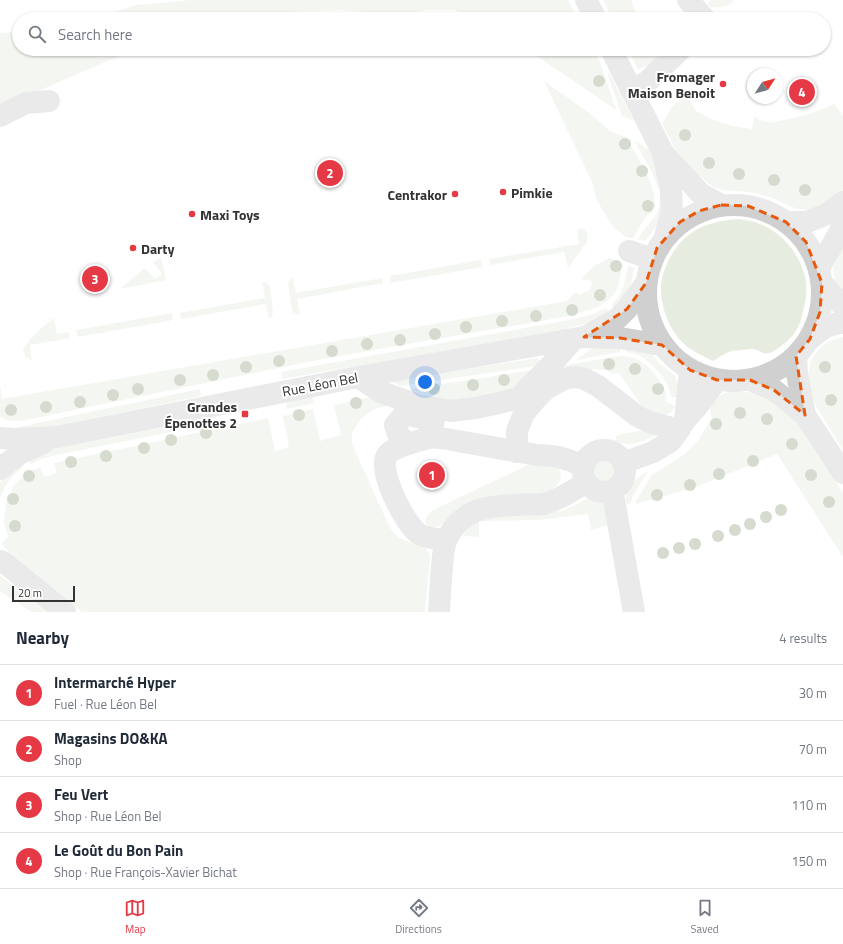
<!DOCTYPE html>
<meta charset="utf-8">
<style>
:root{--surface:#fff;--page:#f2f2f3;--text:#1f2937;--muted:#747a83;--line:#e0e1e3;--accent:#e63946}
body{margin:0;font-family:"Titillium Web",sans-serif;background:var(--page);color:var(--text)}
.compass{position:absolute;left:747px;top:68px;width:36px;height:36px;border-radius:50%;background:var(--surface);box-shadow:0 1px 3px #0004;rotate:54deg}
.scale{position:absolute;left:12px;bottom:10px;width:63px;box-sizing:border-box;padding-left:4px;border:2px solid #333;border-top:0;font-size:11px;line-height:14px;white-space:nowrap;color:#333;-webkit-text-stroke:3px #fff;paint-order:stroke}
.you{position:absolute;left:425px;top:382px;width:14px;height:14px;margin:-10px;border:3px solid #fff;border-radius:50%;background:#1a73e8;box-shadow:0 0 0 6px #1a73e833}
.badge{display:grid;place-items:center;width:26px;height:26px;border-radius:50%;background:var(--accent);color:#fff;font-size:13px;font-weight:700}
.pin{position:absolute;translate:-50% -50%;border:2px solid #fff;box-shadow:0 1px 4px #0006}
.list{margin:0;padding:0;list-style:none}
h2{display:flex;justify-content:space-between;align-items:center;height:52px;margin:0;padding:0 16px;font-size:17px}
h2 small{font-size:13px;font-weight:400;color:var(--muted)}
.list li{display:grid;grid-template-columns:26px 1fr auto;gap:12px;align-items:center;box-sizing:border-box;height:56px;padding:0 16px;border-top:1px solid var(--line)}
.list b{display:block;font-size:15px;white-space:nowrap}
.list p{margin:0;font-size:13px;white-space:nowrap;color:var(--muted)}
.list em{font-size:13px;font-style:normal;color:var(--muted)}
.icon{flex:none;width:22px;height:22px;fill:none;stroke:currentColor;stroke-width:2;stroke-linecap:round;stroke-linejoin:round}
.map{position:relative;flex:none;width:843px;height:612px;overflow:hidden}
.search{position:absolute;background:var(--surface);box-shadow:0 1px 3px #0004;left:12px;right:12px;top:12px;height:44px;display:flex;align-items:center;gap:10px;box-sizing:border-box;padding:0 14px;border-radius:22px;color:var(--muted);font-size:15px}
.sheet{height:276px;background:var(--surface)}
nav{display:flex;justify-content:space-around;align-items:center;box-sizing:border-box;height:56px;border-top:1px solid var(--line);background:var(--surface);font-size:11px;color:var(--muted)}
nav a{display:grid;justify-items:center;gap:2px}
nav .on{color:var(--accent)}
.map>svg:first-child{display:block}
.green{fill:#e6ecdf}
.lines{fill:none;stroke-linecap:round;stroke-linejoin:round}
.minor{stroke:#d0d0d0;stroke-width:22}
.tree{fill:#a2b095}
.marked{fill:none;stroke:#e8590c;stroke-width:3;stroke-dasharray:8 5;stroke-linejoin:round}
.poi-dot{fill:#e63946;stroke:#fff;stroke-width:1.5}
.labels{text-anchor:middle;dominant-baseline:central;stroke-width:4;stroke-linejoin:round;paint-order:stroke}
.poi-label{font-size:14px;font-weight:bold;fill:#333;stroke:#fff;text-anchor:end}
.street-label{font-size:14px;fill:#333;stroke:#fff}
</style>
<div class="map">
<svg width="843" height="612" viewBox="0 0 843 612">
<rect width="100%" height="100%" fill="#fff"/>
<g class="green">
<polygon points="191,0 568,0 578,19 482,19 453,10 428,10 399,15 341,10 287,12 242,19 84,19 109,13 138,5"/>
<polygon points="603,0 631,0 638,19 613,19"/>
<path d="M711,0H734C728,8 719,8 710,7L708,2Z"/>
<path d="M19,32V49H136C90,69 44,87 0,110V33Z"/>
<polygon points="529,49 593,49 600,62 616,110 577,83 532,53"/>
<polygon points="628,49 664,49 650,65 638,69"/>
<polygon points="608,70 634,121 622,116 609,78"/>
<polygon points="544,81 588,112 610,131 626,137 637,156 648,176 654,193 655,204 651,212 644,219 633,238 626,237 613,227 596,199 593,184"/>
<path d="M687,99L690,100L696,111L712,119L732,126L752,129L754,116C758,119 763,122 768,122C773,123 778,121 783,120C802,117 816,112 834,104L843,116V195L830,204L808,210L798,209L789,206L770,197L751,192L732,191L724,190L713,187L689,167L674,147L662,123C672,113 669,101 687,99Z"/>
<polygon points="634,140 650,150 666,188 658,188 652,172"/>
<polygon points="667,194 660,222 645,241 638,239 644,230 657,214 659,207 660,195"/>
<path d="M738,219C742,220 747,220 751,221C779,228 801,253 806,281C807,291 806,302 803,311C800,327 794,337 781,346C773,352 768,356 759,351C756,350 753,348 750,349C747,349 744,350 741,350C738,351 735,350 732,351C727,352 718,358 713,361C705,357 696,353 689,348C671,335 660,308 661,286C662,272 671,252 681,242C697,225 716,221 738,219Z"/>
<path d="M582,228L585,229C588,234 588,238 586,243L568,268L564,252L490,265L489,259L579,244L577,229Z"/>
<polygon points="843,239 843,294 836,287 833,267"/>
<polygon points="161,257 166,280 120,289 145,268 155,279 162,274 153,262"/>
<path d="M609,258L623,264C621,271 621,279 618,286C610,309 579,313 558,318L317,360L31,419C20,421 10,423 0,417V385L2,399L7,398L567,301L575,292L581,295L582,293L590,290L592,281L581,279L594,266Z"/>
<polygon points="481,260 482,267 391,283 390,276"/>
<path d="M628,266L634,268L631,284L628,293L615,310L612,306V304C624,295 625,279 628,266Z"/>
<polygon points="291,278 293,278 296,293 382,278 383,283 297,299 300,315 294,313 292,310 288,283"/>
<path d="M262,282C266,282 267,283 270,286L273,312L272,316L269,319L266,304L181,319L180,313L265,298Z"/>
<polygon points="606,308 610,314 596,321 561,330 282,379 281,372 575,319 593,314"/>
<polygon points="172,313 173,320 78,337 76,330"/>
<path d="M54,318L57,334L69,332L70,338L30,345L32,360C27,359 24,356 23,350C31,336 42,327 54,318Z"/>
<polygon points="843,337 843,450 817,408 812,396 808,376 811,360 820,348 827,342"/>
<polygon points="620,344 620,352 576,360 592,348"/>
<path d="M626,346L649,350L658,362L675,376L678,385V397H671C670,394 670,390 669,388C664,376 647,358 636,354C633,353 630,353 627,352Z"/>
<path d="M620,356C627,356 632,357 638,360C649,365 665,384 666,396C667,398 666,400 666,402L676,406L671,412L663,417L644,409L618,372L614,374L605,370L595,369L558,376L556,373L566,365Z"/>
<polygon points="538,358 540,361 535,366 400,386 394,382 395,380"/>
<polygon points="532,370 512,390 465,403 425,396 410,389"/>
<polygon points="200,389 201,396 34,431 19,433 19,427"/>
<path d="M736,391L752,393L764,397L773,402L789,413L799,425L822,460L843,493V557L777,454L696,487L636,504V501L652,475L685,454L697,442L712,418L709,407C717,396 721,393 736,391Z"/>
<polygon points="312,395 314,403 287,409 286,400"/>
<polygon points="371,397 389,406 374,409 361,419 352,433 352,444 390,528 399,538 412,543 425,547 430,555 425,612 82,612 5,548 1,543 8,537 4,521 6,503 15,484 29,473 40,467 44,477 57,473 54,463 268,418 275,451 289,447 283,416 313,409 320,441 341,435 334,405"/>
<polygon points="205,419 206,425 61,454 44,458 31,464 28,458 43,451 60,447 95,441"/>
<path d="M654,428L657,434C646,442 628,447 615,441L617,435Z"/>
<circle cx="604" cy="470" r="11"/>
<path d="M19,463L22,468C11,476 5,485 0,498V483L4,477Z"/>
<path d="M530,464L558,467C566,481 556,488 544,493L471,502C465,504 461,506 456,510C448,518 442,528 430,528C421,520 428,514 435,509Z"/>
<path d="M648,471L633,496L630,504L626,503C625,486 635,480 648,471Z"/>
<path d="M589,498C606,497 606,512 608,525L591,530L588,514L538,520L479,521V537L463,536L468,528L477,520L491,516L561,511C571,508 579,502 589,498Z"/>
<polygon points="0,576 52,612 32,612 0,591"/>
</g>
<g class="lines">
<g class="minor">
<polyline points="586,0 596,19"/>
<polyline points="688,0 705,19"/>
<polyline points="611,49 663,153 671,190 672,210 665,237"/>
<polyline points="631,90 647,82 681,49"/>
<polyline points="0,116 26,103 49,101"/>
<polyline points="663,153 701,194 721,205"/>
<circle cx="734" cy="293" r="88"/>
<polyline points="786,222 807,222 825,215 843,202"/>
<polyline points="629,251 652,259"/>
<polyline points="819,268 843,226"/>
<polyline points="822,283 843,306"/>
<polyline points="585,337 617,319 627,309 646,283"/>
<path d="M810,339C821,330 828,323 843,323"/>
<polyline points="796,356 797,374 805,415"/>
<polyline points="358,377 381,392 418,405 451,411 476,408 499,403 519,398 529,387 550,366 573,340"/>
<polyline points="750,380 774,390 805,415 843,473"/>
<polyline points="685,420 690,370"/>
<polyline points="0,438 15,439 57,437 358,377 584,337 620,338 662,345"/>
<polyline points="407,444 398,434 395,425 402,417 410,415 434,421"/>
<circle cx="604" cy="471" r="21"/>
<polyline points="517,452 517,431 524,413 536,399 546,389 564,379 576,377 585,379 598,386 637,416 649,422 679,430"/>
<polyline points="623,463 653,452 671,441 679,430 685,420 697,407 717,380"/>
<polyline points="0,469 6,464 21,453 45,442"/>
<polyline points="611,491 614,500 634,612"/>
<path d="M446,541C438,539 426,538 419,534C405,525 377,470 387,455C391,448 420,440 429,438C433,437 437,438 441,438L537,455C555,455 567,458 584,467"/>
<polyline points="0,561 5,563 65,612"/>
<path d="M439,612C440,594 441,575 443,556C444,551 444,546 446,541C452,526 466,513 482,509C501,504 523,505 543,504C559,500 573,491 586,482"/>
</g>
</g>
<g class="tree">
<circle cx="599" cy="81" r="6"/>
<circle cx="685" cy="135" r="6"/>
<circle cx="625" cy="144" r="6"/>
<circle cx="709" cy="163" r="6"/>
<circle cx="642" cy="171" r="6"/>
<circle cx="739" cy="174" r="6"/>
<circle cx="774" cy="180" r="6"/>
<circle cx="805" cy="190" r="6"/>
<circle cx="648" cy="206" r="6"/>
<circle cx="616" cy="266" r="6"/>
<circle cx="600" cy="295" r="6"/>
<circle cx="572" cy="310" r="6"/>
<circle cx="536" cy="316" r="6"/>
<circle cx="502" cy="321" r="6"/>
<circle cx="466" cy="327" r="6"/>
<circle cx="435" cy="334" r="6"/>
<circle cx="400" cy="340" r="6"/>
<circle cx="367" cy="344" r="6"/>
<circle cx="332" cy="351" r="6"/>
<circle cx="279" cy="361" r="6"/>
<circle cx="609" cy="364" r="6"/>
<circle cx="246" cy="367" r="6"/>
<circle cx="825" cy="367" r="6"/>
<circle cx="635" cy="369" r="6"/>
<circle cx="213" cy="375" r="6"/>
<circle cx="180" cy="380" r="6"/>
<circle cx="504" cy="380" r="6"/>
<circle cx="473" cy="385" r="6"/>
<circle cx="138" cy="389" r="6"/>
<circle cx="434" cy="389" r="6"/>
<circle cx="658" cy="389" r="6"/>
<circle cx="113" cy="395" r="6"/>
<circle cx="831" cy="400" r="6"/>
<circle cx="80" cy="402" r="6"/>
<circle cx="356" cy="403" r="6"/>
<circle cx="46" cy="407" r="6"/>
<circle cx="11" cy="410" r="6"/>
<circle cx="740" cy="413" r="6"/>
<circle cx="299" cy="415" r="6"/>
<circle cx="767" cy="419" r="6"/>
<circle cx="716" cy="424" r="6"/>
<circle cx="206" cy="433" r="6"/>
<circle cx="171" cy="440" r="6"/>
<circle cx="792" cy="444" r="6"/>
<circle cx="144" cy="448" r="6"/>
<circle cx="106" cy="456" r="6"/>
<circle cx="753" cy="461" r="6"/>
<circle cx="71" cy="462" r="6"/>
<circle cx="719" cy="474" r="6"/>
<circle cx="811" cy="475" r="6"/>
<circle cx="29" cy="476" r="6"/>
<circle cx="690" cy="485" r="6"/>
<circle cx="657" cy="495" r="6"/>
<circle cx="13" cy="499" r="6"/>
<circle cx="829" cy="502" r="6"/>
<circle cx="781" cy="510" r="6"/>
<circle cx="766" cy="517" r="6"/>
<circle cx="750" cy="524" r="6"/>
<circle cx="15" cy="526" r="6"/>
<circle cx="735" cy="530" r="6"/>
<circle cx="718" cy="536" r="6"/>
<circle cx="695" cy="544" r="6"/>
<circle cx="679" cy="548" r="6"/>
<circle cx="663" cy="553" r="6"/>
</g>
<path d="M0 0H843V612H0ZM721,205L748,206L786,222L806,242L822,283L820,312L810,339L796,356L805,415L774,390L750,380H717L690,370L662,345L620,338L584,337L627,309L646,283L657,248L680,222L699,211Z" fill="#fff" fill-opacity=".55" fill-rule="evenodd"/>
<path class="marked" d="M721,205L748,206L786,222L806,242L822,283L820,312L810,339L796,356L805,415L774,390L750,380H717L690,370L662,345L620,338L584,337L627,309L646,283L657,248L680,222L699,211Z"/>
<g class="poi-dot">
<circle cx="723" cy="84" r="4"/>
<circle cx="503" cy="192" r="4"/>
<circle cx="455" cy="194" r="4"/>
<circle cx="192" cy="214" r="4"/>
<circle cx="133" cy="248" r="4"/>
<rect x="241" y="410" width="8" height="8" rx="2"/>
</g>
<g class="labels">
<g class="poi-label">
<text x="715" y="76">Fromager<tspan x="715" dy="16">Maison Benoit</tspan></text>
<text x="511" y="192" text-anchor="start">Pimkie</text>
<text x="447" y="194">Centrakor</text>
<text x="200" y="214" text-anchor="start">Maxi Toys</text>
<text x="141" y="248" text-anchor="start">Darty</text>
<text x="237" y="406">Grandes<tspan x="237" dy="16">Épenottes 2</tspan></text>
</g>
<g class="street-label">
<text transform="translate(320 384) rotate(-11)">Rue Léon Bel</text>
</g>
</g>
</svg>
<svg class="compass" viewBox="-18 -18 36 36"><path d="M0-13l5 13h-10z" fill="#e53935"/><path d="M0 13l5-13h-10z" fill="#747a83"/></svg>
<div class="scale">20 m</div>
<div class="you"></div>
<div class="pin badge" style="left:432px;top:475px">1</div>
<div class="pin badge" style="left:330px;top:173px">2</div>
<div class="pin badge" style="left:95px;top:279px">3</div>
<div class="pin badge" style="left:802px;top:92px">4</div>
<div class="search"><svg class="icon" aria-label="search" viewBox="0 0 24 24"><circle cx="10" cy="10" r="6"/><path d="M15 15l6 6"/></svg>Search here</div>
</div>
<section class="sheet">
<h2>Nearby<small>4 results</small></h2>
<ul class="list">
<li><span class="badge">1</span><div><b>Intermarché Hyper</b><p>Fuel · Rue Léon Bel</p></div><em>30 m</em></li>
<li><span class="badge">2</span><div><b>Magasins DO&amp;KA</b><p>Shop</p></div><em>70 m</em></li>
<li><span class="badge">3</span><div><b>Feu Vert</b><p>Shop · Rue Léon Bel</p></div><em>110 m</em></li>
<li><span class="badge">4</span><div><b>Le Goût du Bon Pain</b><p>Shop · Rue François-Xavier Bichat</p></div><em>150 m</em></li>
</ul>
</section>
<nav>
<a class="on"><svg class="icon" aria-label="map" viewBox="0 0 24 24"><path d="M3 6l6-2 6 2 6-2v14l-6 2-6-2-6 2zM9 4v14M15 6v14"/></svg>Map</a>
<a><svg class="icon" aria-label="directions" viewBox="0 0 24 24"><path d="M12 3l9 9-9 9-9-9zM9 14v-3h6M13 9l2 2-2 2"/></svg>Directions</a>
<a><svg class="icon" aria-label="saved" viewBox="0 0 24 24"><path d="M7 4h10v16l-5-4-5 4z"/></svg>Saved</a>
</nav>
